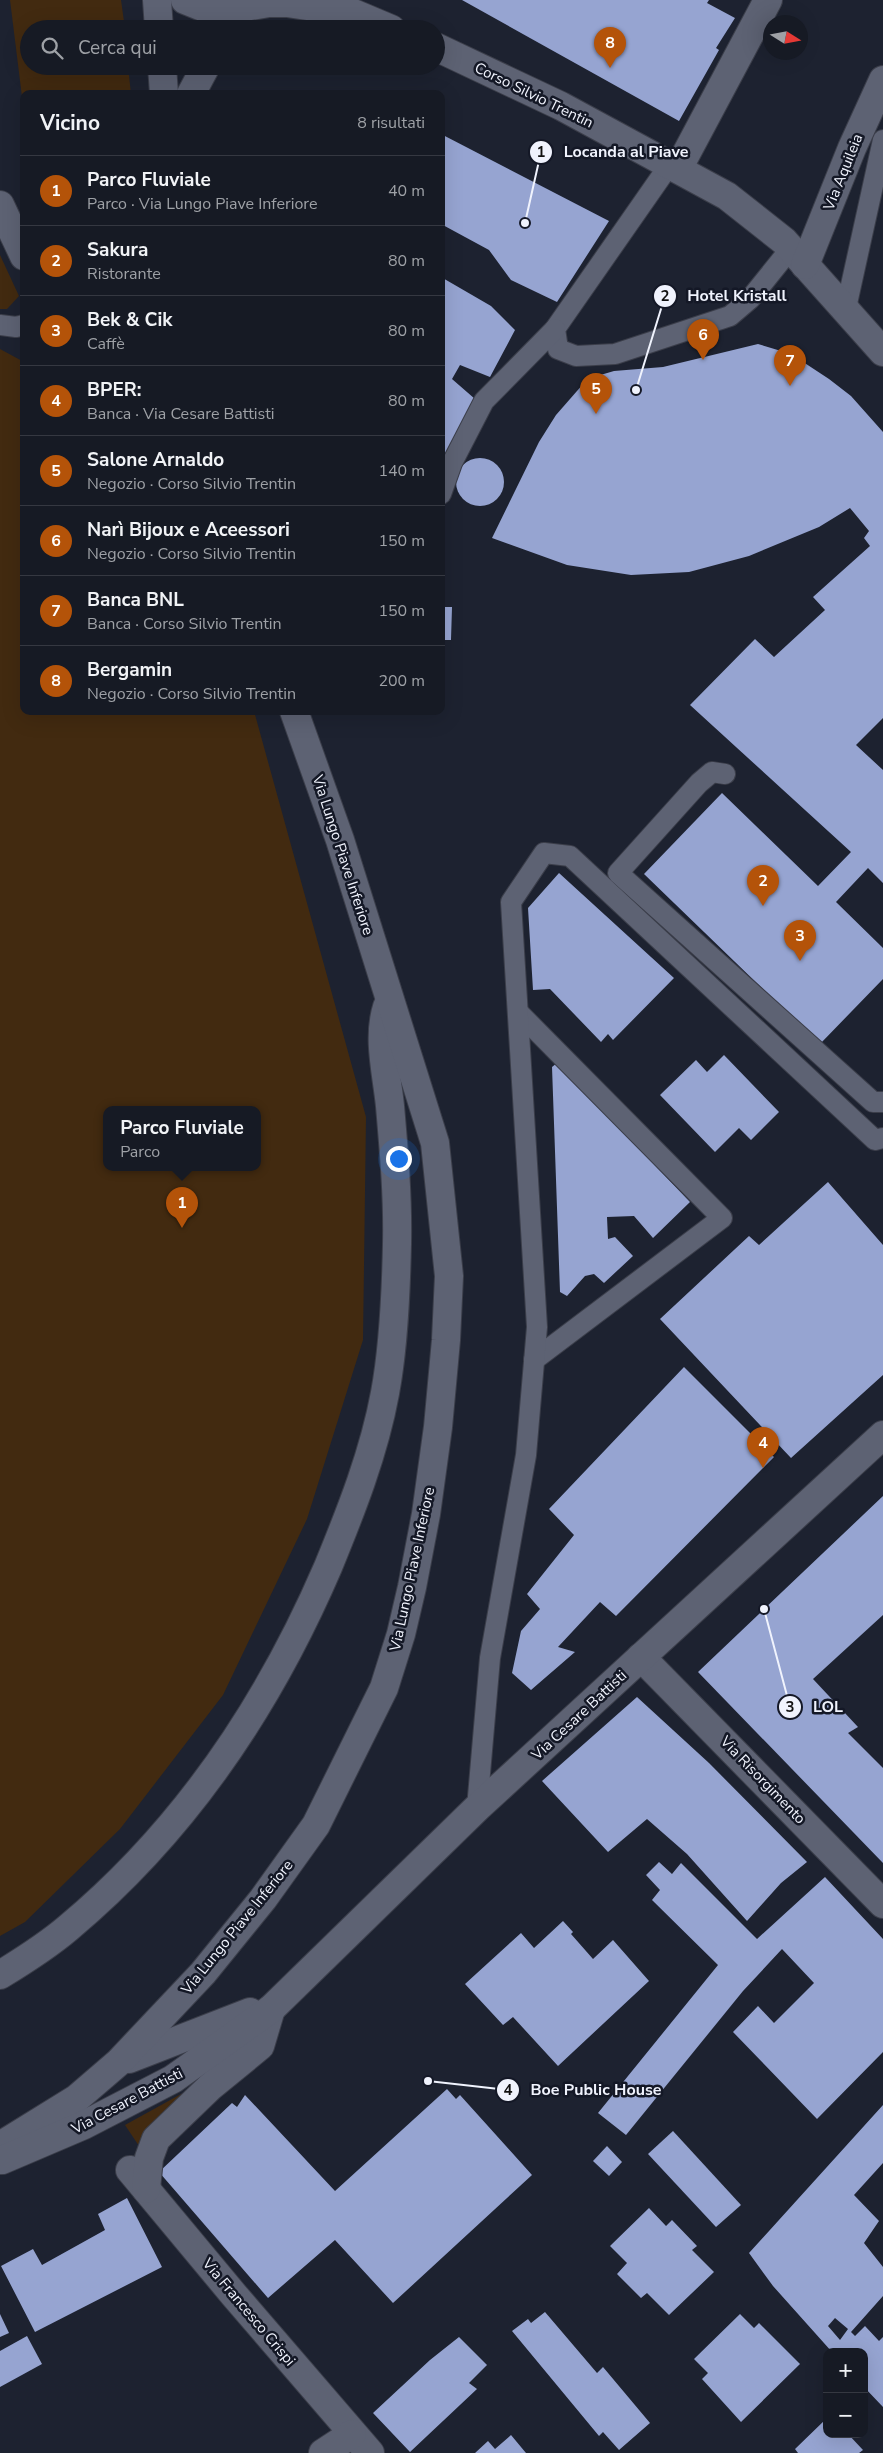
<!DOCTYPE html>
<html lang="it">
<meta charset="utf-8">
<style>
:root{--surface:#161a24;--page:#232731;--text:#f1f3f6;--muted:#9ea1a6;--line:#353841;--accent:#b45309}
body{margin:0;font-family:"Nunito Sans",sans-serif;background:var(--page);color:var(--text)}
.controls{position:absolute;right:15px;bottom:15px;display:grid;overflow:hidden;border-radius:10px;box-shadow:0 5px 20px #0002}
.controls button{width:45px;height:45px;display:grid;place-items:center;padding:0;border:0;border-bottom:1px solid var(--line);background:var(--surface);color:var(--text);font:25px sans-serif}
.compass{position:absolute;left:763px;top:15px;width:45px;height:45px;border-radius:50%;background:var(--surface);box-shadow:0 5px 20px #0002;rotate:101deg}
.you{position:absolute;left:398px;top:1158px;width:18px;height:18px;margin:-12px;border:4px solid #fff;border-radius:50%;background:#1a73e8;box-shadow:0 0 0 8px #1a73e833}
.badge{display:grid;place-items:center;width:32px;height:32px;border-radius:50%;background:var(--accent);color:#fff;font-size:16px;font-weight:700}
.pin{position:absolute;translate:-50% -41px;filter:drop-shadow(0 1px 2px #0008)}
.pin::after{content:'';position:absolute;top:26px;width:18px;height:15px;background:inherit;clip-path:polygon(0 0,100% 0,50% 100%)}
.popup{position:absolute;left:103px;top:1106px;width:158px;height:65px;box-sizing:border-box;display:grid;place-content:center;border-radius:10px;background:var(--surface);filter:drop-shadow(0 1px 4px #0005);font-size:16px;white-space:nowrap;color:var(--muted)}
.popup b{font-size:19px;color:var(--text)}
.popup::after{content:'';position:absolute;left:50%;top:100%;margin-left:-10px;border:10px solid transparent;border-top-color:var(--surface)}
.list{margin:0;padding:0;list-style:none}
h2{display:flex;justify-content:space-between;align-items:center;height:65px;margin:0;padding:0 20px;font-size:21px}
h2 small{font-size:16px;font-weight:400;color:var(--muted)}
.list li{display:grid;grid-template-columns:32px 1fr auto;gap:15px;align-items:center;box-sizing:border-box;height:70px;padding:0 20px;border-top:1px solid var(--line)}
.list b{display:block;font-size:19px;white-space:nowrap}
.list p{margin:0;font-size:16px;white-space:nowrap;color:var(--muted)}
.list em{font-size:16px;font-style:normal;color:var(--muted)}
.icon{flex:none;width:28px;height:28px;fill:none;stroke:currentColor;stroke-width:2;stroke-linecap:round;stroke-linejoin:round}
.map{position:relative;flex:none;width:883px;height:2453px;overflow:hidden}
.search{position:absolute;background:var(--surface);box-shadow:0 5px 20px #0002;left:20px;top:20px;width:425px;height:55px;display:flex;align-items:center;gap:12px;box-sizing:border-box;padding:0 18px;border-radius:28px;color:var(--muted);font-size:19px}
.panel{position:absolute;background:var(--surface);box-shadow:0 5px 20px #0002;left:20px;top:90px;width:425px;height:625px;border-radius:10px}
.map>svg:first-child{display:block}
.green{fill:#422a10;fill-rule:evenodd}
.building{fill:#96a4d1;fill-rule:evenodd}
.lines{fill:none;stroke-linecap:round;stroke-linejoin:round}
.lane-casing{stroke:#3b3e4a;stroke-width:22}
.street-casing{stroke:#3b3e4a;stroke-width:30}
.secondary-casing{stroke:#3b3e4a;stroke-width:30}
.lane{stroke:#5d6273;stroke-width:20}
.street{stroke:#5d6273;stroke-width:28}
.secondary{stroke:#5d6273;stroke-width:28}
.labels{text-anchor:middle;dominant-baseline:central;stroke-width:5;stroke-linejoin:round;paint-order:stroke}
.street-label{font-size:15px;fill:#f0f3fd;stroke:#141826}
.leader{fill:none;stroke:#f0f3fd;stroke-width:2}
.callout-dot{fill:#f0f3fd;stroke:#141826;stroke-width:2}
.mark-label{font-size:15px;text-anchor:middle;font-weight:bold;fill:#111}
.callout-label{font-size:16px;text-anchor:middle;font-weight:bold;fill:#f0f3fd;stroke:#141826;stroke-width:5;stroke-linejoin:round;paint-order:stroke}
</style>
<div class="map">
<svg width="883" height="2453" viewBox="0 0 883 2453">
<rect width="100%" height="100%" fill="#1d2230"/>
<g class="green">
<polygon points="10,0 121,0 125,29 29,29 29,66 128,66 131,94 24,94 24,113"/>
<polygon points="0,255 19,296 7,309 0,309"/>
<path d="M0,349L24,362V711H254L366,1117L363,1340L307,1519L223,1695L120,1829L25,1922L0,1936ZM107,1109H257V1167H107Z"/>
<path d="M192,2088L194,2091C162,2111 154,2115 143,2152L125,2125Z"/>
</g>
<g class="building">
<polygon points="462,0 709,0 707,3 735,18 716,48 719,50 679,121"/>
<polygon points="441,134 609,221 557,302 511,280 489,250 441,224"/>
<polygon points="441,277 491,306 515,330 490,377 460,365 452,379 475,399 441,467"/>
<polygon points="758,344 791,354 829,379 851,396 883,432 883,718 856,745 883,770 883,883 868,868 836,902 883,948 883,979 820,1044 644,874 722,793 818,886 851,852 690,705 755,639 774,657 825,610 813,597 870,546 864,538 869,531 850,508 819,527 749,556 689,572 631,575 567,565 492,538 539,442 556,415 584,383 597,376 614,371 663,367"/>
<circle cx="480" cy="482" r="24"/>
<polygon points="441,607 452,607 451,640 441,640"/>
<polygon points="559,873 674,978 613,1040 608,1034 601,1042 550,989 533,990 528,908"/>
<polygon points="724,1055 779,1112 751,1140 739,1128 715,1152 660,1095 696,1060 707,1072"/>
<polygon points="557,1063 690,1202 653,1238 634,1216 607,1217 608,1239 615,1237 633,1256 604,1283 594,1274 585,1276 567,1296 560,1292 552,1067"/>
<polygon points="828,1182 883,1245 883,1375 791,1458 660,1319 749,1236 759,1245"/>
<polygon points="684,1367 774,1457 616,1616 600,1602 558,1647 575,1652 531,1690 512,1673 521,1631 540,1609 527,1594 574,1535 549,1509"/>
<polygon points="883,1496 883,1615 813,1679 858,1727 848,1733 883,1768 883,1863 698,1672"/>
<polygon points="637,1697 709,1763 807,1862 781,1883 747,1921 687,1854 647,1819 608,1852 542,1781"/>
<polygon points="659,1862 672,1874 681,1863 757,1939 825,1877 883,1939 883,2052 817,2119 733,2032 758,2006 774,2023 814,1983 782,1949 743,1991 626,2135 598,2113 718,1965 652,1900 660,1890 646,1875"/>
<polygon points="563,1921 573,1932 571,1934 593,1959 613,1940 649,1981 558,2066 513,2017 503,2025 465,1984 521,1933 534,1948"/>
<polygon points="447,2089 456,2099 460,2095 532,2175 393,2303 335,2240 268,2298 159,2172 232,2103 237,2107 245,2095 335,2191"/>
<path d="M883,2105V2163L854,2195L879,2221L864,2243L883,2267V2296L851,2332L855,2336L865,2326L879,2341L883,2337V2407L864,2387V2352H832L773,2286L749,2253ZM835,2318L848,2329L840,2340L828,2326Z"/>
<polygon points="673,2131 741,2205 716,2227 648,2154"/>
<polygon points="607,2146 622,2162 609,2176 593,2161"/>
<polygon points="127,2198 162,2267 35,2332 1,2266 33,2249 42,2265 105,2230 98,2214"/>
<polygon points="649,2208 666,2226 672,2220 697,2246 692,2250 714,2272 669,2315 647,2293 641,2298 617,2274 627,2263 610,2246"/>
<polygon points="545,2312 597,2373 603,2367 650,2423 619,2450 603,2432 599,2436 512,2331 528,2319 531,2323"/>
<polygon points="0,2314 9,2333 0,2337"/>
<polygon points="740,2314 754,2328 759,2323 800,2364 741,2422 702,2379 708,2373 694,2359"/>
<polygon points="27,2336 42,2364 0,2387 0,2351"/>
<polygon points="459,2337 487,2365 469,2383 477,2389 410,2452 373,2413 430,2360"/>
<polygon points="826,2419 827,2434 848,2434 863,2450 859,2453 798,2453 795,2449"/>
<polygon points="511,2435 526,2453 475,2453 488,2441 495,2449"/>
</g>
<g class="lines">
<g class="lane-casing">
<g id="lane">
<polyline points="670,164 555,329 558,349 576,356 615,354 730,316 750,299 791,248"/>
<polyline points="846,308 883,140"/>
<polyline points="0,325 16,327 24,325"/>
<polyline points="441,494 452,463 484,401 555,329"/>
<polyline points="725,774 712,772 699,783 618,873 873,1102 883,1102"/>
<polyline points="518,1012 722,1218 534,1360"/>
<polyline points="477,1808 490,1658 526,1455 537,1327 511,902 544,853 570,856 875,1140 883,1138"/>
</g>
</g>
<g class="street-casing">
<g id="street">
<polyline points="678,169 768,0"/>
<polyline points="641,1657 883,1904"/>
<polyline points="130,2170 234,2295 370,2453"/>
<polyline points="146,2189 149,2158 156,2139 210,2087 260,2046 271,2009"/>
<polyline points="323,2453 352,2434"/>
</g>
</g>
<g class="secondary-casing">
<g id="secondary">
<polyline points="157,0 159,29"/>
<polyline points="185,0 210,10 227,10 269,3 287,3 353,13 391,29"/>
<polyline points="436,47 561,106 727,196 784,241 883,352"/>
<polyline points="162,66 164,94"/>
<polyline points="191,94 206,66"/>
<polyline points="0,205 24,256"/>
<polyline points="805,265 852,148 883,80"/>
<path d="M0,1975C23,1961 48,1945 68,1928C184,1831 269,1704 328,1567C351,1511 374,1453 385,1393C394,1345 396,1293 397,1244C398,1198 394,1152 390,1106C387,1075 377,1038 387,1007"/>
<polyline points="129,2059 250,2012"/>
<polyline points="0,2146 76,2099 119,2062 203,1973 263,1899 316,1825 384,1688 401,1634 412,1587 426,1514 438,1427 446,1340 449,1276 435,1143 340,840 294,711"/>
<polyline points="2,2160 84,2125 173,2079 271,2009 477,1808 883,1435"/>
</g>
</g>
<use href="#lane" class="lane"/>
<use href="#street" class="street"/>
<use href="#secondary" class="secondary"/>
</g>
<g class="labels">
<g class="street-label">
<text transform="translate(534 95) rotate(26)">Corso Silvio Trentin</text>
<text transform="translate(843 172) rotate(-68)">Via Aquileia</text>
<text transform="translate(343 855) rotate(72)">Via Lungo Piave Inferiore</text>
<text transform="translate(412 1569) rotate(-78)">Via Lungo Piave Inferiore</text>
<text transform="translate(579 1715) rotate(-43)">Via Cesare Battisti</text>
<text transform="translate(763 1780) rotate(46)">Via Risorgimento</text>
<text transform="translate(237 1927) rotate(-51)">Via Lungo Piave Inferiore</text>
<text transform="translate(127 2101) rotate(-28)">Via Cesare Battisti</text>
<text transform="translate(249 2312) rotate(50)">Via Francesco Crispi</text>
</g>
</g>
<path class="leader" d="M525 223L541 152M636 390L665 296M764 1609L790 1707M428 2081L508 2090"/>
<g class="callout-dot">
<circle cx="525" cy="223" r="5"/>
<circle cx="636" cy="390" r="5"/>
<circle cx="764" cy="1609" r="5"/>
<circle cx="428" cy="2081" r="5"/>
<circle cx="541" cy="152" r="12"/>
<circle cx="665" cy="296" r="12"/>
<circle cx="790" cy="1707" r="12"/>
<circle cx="508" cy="2090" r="12"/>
</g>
<g class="mark-label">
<text x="541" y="157">1</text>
<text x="665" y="301">2</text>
<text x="790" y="1712">3</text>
<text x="508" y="2095">4</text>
</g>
<g class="callout-label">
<text x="626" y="157">Locanda al Piave</text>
<text x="737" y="301">Hotel Kristall</text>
<text x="828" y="1712">LOL</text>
<text x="596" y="2095">Boe Public House</text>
</g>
</svg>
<div class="controls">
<button>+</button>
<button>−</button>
</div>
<svg class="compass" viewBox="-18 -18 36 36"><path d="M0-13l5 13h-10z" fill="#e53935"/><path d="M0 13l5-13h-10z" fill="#9ea1a6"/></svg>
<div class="you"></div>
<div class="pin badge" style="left:182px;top:1228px">1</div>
<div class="popup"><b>Parco Fluviale</b>Parco</div>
<div class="pin badge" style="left:763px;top:906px">2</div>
<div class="pin badge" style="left:800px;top:961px">3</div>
<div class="pin badge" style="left:763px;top:1468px">4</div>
<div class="pin badge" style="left:596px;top:414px">5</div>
<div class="pin badge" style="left:703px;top:360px">6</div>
<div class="pin badge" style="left:790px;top:386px">7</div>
<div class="pin badge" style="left:610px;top:68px">8</div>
<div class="search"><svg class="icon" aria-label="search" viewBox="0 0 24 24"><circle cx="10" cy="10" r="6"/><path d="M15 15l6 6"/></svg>Cerca qui</div>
<section class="panel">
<h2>Vicino<small>8 risultati</small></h2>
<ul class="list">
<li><span class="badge">1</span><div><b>Parco Fluviale</b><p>Parco · Via Lungo Piave Inferiore</p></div><em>40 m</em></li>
<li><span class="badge">2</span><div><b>Sakura</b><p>Ristorante</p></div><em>80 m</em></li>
<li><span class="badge">3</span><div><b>Bek &amp; Cik</b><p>Caffè</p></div><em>80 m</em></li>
<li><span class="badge">4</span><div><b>BPER:</b><p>Banca · Via Cesare Battisti</p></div><em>80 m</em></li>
<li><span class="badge">5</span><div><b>Salone Arnaldo</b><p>Negozio · Corso Silvio Trentin</p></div><em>140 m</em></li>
<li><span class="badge">6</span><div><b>Narì Bijoux e Aceessori</b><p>Negozio · Corso Silvio Trentin</p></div><em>150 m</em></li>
<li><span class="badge">7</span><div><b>Banca BNL</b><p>Banca · Corso Silvio Trentin</p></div><em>150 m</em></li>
<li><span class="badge">8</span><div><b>Bergamin</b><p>Negozio · Corso Silvio Trentin</p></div><em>200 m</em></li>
</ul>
</section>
</div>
